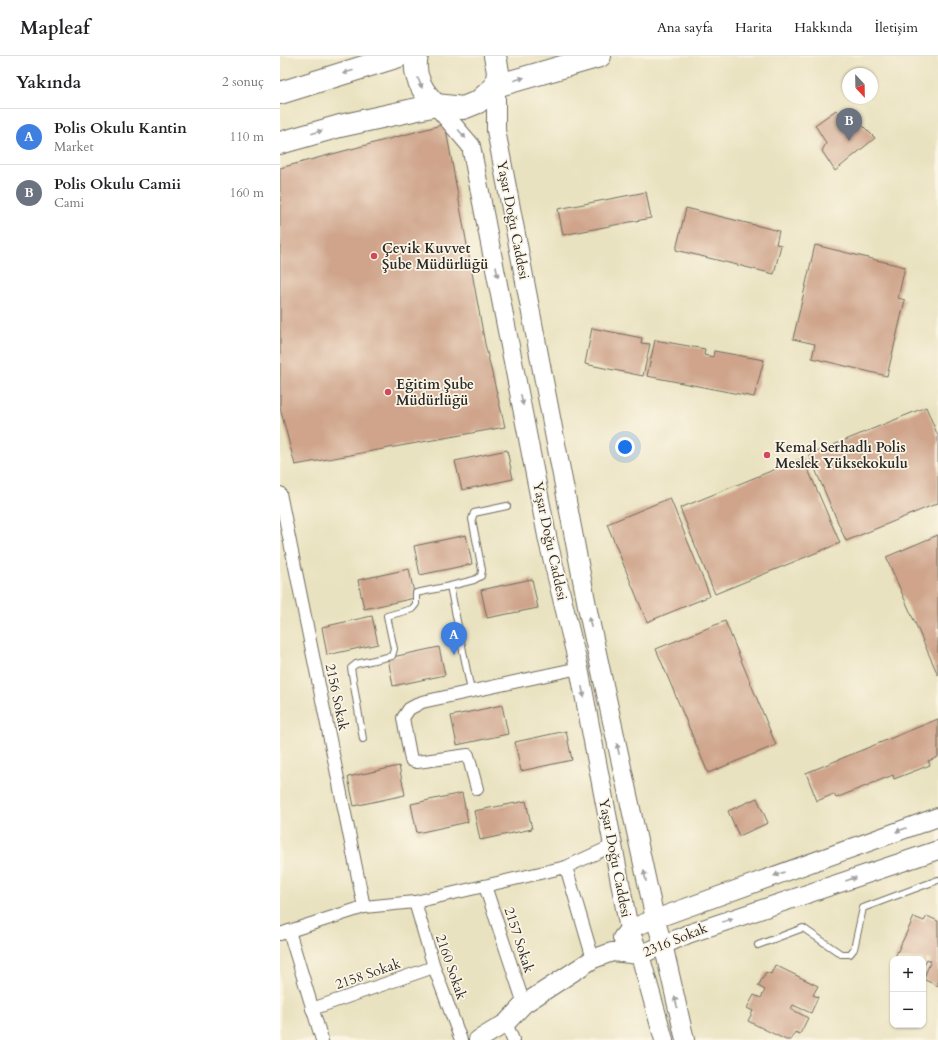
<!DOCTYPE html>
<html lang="tr">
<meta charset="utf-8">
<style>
:root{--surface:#fff;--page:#f6f6f6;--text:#202124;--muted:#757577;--line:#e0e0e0;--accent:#0b8043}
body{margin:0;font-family:Cardo,serif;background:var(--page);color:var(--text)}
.controls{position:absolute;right:12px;bottom:12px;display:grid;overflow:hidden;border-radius:8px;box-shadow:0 1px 3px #0004}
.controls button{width:36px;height:36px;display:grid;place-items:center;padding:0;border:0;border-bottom:1px solid var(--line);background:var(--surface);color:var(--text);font:20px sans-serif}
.compass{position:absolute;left:562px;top:12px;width:36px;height:36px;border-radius:50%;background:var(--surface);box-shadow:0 1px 3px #0004;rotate:158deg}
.you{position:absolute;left:345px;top:391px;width:14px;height:14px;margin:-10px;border:3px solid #fff;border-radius:50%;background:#1a73e8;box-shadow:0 0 0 6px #1a73e833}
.badge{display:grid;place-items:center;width:26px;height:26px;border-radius:50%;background:var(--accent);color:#fff;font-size:13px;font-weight:700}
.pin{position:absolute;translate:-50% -33px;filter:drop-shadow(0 1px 2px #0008)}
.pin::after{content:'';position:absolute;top:21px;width:14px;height:12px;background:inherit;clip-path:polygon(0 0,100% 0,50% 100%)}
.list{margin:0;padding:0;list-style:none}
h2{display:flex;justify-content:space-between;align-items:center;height:52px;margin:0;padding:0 16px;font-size:17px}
h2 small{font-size:13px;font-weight:400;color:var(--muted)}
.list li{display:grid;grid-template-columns:26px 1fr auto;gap:12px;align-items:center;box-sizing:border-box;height:56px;padding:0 16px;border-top:1px solid var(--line)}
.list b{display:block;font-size:15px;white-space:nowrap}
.list p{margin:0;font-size:13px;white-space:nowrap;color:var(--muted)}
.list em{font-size:13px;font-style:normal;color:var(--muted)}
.map{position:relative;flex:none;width:658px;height:984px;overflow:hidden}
header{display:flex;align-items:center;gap:24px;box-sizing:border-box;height:56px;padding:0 20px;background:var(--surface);border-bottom:1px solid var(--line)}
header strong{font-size:19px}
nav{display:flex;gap:22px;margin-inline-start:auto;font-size:14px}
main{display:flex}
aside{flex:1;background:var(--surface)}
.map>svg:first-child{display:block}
.building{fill:#cfa48b}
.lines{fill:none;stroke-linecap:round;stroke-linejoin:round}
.lane-casing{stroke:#6e6b5f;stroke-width:8}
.street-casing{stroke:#6e6b5f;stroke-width:14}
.secondary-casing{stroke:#6e6b5f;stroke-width:20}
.highway-casing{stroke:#6e6b5f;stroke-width:24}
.lane{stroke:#fff;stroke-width:6}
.street{stroke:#fff;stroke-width:12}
.secondary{stroke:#fff;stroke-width:18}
.highway{stroke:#fff;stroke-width:22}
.oneway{fill:#a0a0a0}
.poi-dot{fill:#d1495b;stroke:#fcf5e5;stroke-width:1.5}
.labels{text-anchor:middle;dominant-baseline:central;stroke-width:3.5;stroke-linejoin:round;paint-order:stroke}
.street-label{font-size:14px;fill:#2b2b2b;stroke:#fcf5e5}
.poi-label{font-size:14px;font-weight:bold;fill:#2b2b2b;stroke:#fcf5e5;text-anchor:start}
</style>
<header>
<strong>Mapleaf</strong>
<nav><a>Ana sayfa</a><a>Harita</a><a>Hakkında</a><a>İletişim</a></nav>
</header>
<main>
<aside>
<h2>Yakında<small>2 sonuç</small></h2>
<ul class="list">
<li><span class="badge" style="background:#3f7fe0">A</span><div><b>Polis Okulu Kantin</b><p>Market</p></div><em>110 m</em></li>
<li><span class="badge" style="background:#6b7280">B</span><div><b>Polis Okulu Camii</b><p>Cami</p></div><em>160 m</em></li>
</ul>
</aside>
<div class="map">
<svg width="658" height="984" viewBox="0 0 658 984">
<rect width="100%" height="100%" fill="#fcf5e5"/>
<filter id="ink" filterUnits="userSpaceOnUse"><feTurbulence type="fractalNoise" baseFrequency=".025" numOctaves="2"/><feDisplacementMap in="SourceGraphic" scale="8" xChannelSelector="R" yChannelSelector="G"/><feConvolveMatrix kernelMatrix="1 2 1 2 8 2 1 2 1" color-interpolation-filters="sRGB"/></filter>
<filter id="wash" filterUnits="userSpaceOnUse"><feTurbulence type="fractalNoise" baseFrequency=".012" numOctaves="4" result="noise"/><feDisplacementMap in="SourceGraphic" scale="16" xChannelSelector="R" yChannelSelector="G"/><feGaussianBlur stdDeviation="0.9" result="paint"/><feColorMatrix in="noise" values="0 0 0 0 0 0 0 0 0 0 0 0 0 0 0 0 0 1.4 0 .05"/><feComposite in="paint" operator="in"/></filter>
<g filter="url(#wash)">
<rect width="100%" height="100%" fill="#e9e2c0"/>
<g id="blocks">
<g class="building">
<polygon points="556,54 572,71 582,69 595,82 555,115 542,95 546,87 535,69"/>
<polygon points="165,68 205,288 225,371 15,409 0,352 0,112"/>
<polygon points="366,136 371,162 283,179 278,153"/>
<polygon points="406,152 499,175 496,188 501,189 494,218 396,194"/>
<polygon points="535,189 625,211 618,242 625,244 607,320 532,302 535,288 513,283"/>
<polygon points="312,272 362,282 361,287 370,288 363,320 305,308"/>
<polygon points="375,284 425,293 424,299 433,301 434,295 484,304 474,341 367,320"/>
<polygon points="646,351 658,380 658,447 566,485 529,399"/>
<polygon points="227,394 233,423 182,434 175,405"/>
<polygon points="523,402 560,487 435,538 400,452"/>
<polygon points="390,442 430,540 367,566 327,468"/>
<polygon points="186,479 192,508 140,519 134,490"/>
<polygon points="658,479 658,619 606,501"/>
<polygon points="129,513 135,542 84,553 78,524"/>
<polygon points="252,523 258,552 207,562 201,534"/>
<polygon points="92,560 98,588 47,599 42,571"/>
<polygon points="445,565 496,689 428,717 376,593"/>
<polygon points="159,591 165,619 113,630 108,602"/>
<polygon points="222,649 228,678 177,689 171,660"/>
<polygon points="658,663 658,701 648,705 650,709 614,723 613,719 556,742 554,738 537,745 526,717"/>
<polygon points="286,675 292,704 241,715 235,686"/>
<polygon points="119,710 125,739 74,750 68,721"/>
<polygon points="182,737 188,766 137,777 131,748"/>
<polygon points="477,742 488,767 459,780 448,755"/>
<polygon points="246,745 252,773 200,784 194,755"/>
<polygon points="647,860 658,865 658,930 643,923 651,905 647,903 643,911 643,903 614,903 634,861 644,865"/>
<polygon points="495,909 538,930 533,939 538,941 531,957 513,949 511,953 528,962 520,978 515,976 511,984 506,984 468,965 473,955 467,952 474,939 481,942 485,934 478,930 486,916 491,918"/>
</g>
</g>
</g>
<g filter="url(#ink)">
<use href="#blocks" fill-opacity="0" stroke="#6e6b5f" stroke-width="1"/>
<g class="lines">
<g class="lane-casing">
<g id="lane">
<polyline points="191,635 170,530 194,524 201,520 202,514 192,463 194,457 227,450"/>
<polyline points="83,683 71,612 76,608 112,600 114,593 107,560 132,553 136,548 136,537 170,530"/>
<polyline points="478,889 523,872 561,898 570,898 574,893 583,852 658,824"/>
</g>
</g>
<g class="street-casing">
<g id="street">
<polyline points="0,437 84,851"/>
<polyline points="197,733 188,699 137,706 131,704 123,662 129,653 142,646 299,612"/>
<polyline points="286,811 313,903"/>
<polyline points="205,830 244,948"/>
<polyline points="135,846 154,911 181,984"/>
<polyline points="9,875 42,984"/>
<polyline points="0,878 84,851 135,846 286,811 332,790"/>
<polyline points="32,953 154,911"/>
<polyline points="226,967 233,984"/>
</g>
</g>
<g class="secondary-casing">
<g id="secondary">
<polyline points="216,30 216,74 309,560 375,863 383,888 405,984"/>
<polyline points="156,49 191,90 268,485 299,612 349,873 360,899 384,984"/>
<polyline points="342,882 349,873 375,863 658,761"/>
<polyline points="198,984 226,967 244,948 313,903 332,896 360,899 408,878 658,794"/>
</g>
</g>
<g class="highway-casing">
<g id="highway">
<path d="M137,0C132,19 143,37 156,49"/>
<polyline points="215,0 218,16 216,30"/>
<polyline points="0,37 119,0"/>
<polyline points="0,87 60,70 156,49 183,52 198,46 216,30 320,0"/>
</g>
</g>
<use href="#lane" class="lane"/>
<use href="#street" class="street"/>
<use href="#secondary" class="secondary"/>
<use href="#highway" class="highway"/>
</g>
<defs><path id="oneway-solid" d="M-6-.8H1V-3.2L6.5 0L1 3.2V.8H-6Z"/></defs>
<g class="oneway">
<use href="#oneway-solid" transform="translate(68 16) rotate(163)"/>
<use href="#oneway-solid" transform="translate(239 23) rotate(-16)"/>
<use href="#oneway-solid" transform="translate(140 27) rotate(67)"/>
<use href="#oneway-solid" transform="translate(37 76) rotate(-16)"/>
<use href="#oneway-solid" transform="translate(182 78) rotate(49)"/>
<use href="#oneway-solid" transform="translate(217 216) rotate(79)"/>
<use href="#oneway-solid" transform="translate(242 344) rotate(79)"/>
<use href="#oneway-solid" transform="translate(310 566) rotate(-102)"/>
<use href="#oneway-solid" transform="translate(303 636) rotate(79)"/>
<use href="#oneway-solid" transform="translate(338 693) rotate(-102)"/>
<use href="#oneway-solid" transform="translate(621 774) rotate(160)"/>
<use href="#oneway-solid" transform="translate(499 818) rotate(160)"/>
<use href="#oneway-solid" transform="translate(365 820) rotate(-102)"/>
<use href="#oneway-solid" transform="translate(571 823) rotate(-19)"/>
<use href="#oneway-solid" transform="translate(448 864) rotate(-19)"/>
<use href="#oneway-solid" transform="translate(396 946) rotate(-103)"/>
</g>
</g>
<g class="poi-dot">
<circle cx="94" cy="200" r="4"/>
<circle cx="108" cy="336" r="4"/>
<circle cx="487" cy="399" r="4"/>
</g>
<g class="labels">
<g class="street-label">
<text transform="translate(233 164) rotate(79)">Yaşar Doğu Caddesi</text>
<text transform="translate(270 485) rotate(78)">Yaşar Doğu Caddesi</text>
<text transform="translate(57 641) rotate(78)">2156 Sokak</text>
<text transform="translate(335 802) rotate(79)">Yaşar Doğu Caddesi</text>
<text transform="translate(239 884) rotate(72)">2157 Sokak</text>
<text transform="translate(395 884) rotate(-22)">2316 Sokak</text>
<text transform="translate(171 911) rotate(71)">2160 Sokak</text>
<text transform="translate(88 918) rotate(-19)">2158 Sokak</text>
</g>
<g class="poi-label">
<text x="102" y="192">Çevik Kuvvet<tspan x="102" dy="16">Şube Müdürlüğü</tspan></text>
<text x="116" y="328">Eğitim Şube<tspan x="116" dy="16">Müdürlüğü</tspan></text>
<text x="495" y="391">Kemal Serhadlı Polis<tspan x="495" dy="16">Meslek Yüksekokulu</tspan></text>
</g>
</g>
</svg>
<div class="controls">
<button>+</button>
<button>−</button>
</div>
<svg class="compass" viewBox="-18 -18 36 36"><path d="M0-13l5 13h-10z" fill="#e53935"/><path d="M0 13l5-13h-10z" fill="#757577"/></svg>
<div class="you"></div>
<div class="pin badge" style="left:174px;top:599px;background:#3f7fe0">A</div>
<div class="pin badge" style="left:569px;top:85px;background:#6b7280">B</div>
</div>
</main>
